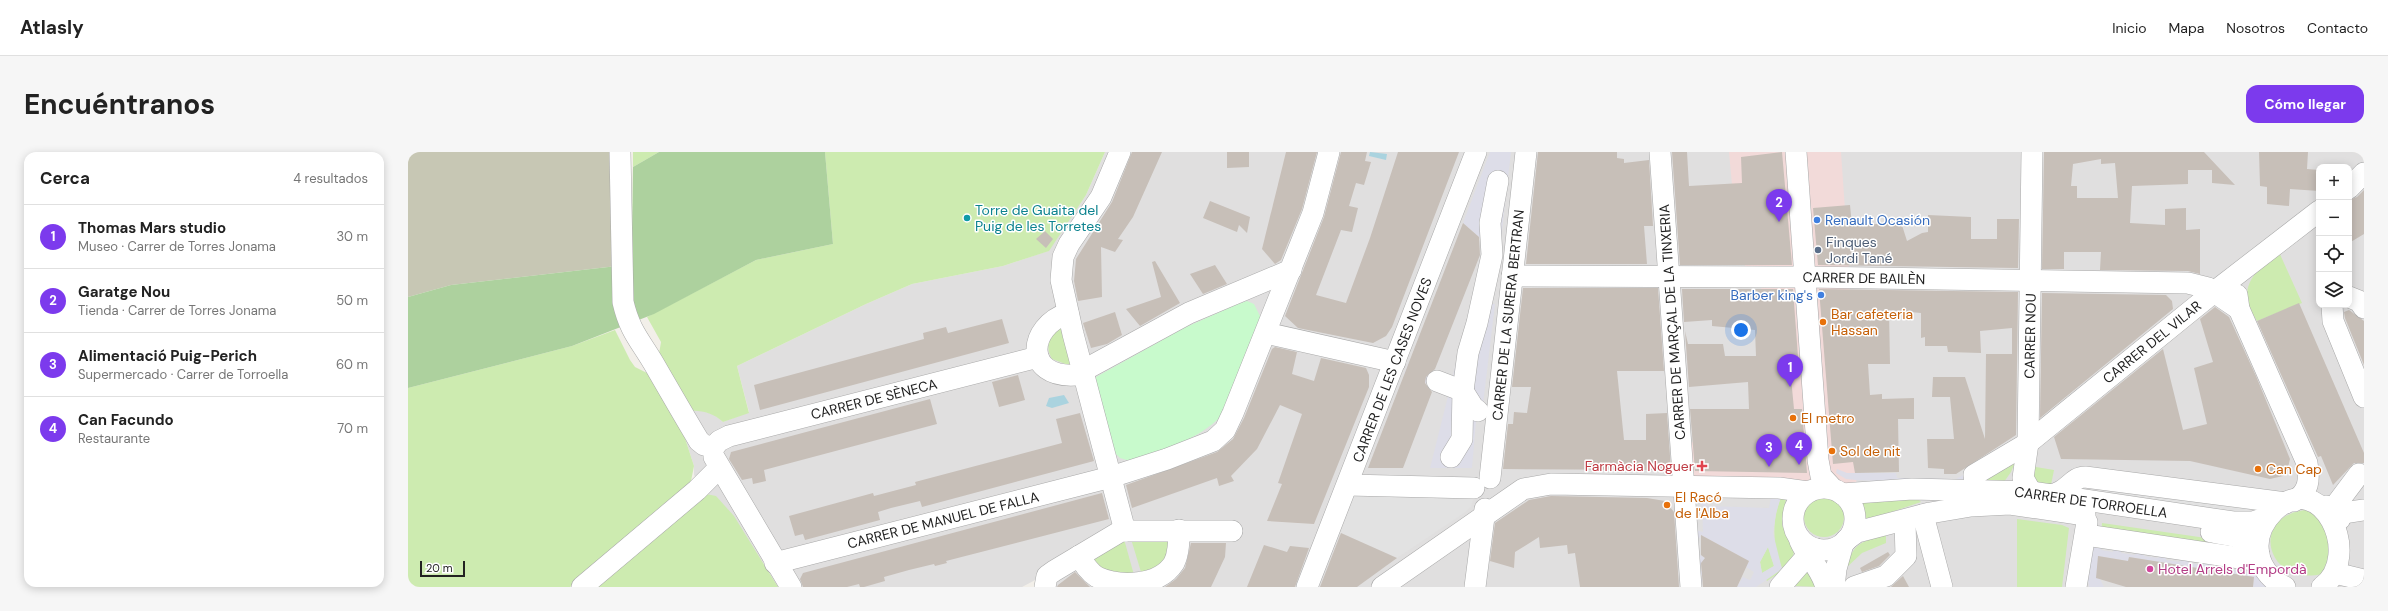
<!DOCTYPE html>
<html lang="es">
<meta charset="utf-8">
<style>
:root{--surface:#fff;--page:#f6f6f6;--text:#222;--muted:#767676;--line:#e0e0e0;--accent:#7c3aed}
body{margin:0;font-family:"DM Sans",sans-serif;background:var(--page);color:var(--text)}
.controls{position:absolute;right:12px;top:12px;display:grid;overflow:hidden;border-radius:8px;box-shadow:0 2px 10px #0003}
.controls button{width:36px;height:36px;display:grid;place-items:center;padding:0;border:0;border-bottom:1px solid var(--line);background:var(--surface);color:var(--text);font:20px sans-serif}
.scale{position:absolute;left:12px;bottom:10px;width:45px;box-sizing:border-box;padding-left:4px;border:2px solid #222;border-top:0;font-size:11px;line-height:14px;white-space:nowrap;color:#222;-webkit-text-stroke:3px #fff;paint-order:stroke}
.you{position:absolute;left:1333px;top:178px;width:14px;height:14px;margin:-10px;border:3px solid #fff;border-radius:50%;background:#1a73e8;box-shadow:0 0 0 6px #1a73e833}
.badge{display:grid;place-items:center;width:26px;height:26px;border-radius:50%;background:var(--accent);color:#fff;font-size:13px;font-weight:700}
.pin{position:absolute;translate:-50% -33px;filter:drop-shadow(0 1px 2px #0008)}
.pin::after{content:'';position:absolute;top:21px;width:14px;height:12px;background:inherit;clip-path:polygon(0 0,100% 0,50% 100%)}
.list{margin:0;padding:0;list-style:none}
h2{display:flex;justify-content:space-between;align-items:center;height:52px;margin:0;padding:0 16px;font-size:17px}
h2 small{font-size:13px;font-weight:400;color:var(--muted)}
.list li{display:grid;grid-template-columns:26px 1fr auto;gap:12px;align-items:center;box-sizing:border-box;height:64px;padding:0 16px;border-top:1px solid var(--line)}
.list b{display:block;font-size:15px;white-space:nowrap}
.list p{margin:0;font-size:13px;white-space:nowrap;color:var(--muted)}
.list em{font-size:13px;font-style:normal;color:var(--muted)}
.icon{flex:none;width:22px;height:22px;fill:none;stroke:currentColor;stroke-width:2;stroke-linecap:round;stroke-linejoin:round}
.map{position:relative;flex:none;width:1956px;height:435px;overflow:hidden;border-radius:12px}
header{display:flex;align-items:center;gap:24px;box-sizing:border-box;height:56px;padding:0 20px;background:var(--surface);border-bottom:1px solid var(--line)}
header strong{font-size:19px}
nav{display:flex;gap:22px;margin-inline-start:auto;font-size:14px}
.intro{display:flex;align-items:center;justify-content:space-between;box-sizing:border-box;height:96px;padding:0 24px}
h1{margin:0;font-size:28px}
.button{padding:10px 18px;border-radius:12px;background:var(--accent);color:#fff;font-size:14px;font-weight:700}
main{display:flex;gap:24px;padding:0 24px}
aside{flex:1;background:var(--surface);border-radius:12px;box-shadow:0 2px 10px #0003}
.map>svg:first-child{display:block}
.residential{fill:#e0dfdf;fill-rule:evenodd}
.commercial{fill:#f2dad9}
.construction{fill:#c7c7b4}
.grass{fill:#cdebb0}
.forest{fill:#add19e}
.park{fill:#c8facc}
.parking{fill:#e2e2e2}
.plaza{fill:#dddde8;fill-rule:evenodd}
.water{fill:#aad3df}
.building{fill:#c7bfb8;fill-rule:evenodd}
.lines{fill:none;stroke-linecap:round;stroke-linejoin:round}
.minor-casing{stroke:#a9a9a9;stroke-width:22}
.minor{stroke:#fff;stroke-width:21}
.culture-dot{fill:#0f9aa8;stroke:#fff;stroke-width:1.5}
.shop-dot{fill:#3f7fe0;stroke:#fff;stroke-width:1.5}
.service-dot{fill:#5c6f8a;stroke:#fff;stroke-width:1.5}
.food-dot{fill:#e8710a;stroke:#fff;stroke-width:1.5}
.health-dot{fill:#e0444e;stroke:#fff;stroke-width:1.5}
.hotel-dot{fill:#d1479c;stroke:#fff;stroke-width:1.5}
.labels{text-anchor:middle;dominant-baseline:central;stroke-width:3;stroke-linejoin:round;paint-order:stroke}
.culture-label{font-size:14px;fill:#0d838f;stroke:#fff;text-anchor:start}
.shop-label{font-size:14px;fill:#366cbe;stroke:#fff;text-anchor:start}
.service-label{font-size:14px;fill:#4e5e75;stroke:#fff;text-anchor:start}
.street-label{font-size:14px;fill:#222;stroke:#fff}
.food-label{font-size:14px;fill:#c56008;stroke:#fff;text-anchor:start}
.health-label{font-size:14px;fill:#be3a42;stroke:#fff;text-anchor:end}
.hotel-label{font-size:14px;fill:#b23c85;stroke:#fff;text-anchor:start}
</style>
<header>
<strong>Atlasly</strong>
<nav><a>Inicio</a><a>Mapa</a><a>Nosotros</a><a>Contacto</a></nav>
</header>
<div class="intro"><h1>Encuéntranos</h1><a class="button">Cómo llegar</a></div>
<main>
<aside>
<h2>Cerca<small>4 resultados</small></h2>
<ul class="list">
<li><span class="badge">1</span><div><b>Thomas Mars studio</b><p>Museo · Carrer de Torres Jonama</p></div><em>30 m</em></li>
<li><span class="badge">2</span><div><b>Garatge Nou</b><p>Tienda · Carrer de Torres Jonama</p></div><em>50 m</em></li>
<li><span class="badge">3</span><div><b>Alimentació Puig-Perich</b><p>Supermercado · Carrer de Torroella</p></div><em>60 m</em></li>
<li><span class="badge">4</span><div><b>Can Facundo</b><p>Restaurante</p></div><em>70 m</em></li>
</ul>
</aside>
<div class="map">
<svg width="1956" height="435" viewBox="0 0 1956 435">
<rect width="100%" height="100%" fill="#f2efe9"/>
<path class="residential" d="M697,0H1956V435H631L633,425L614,435H370L286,323V314L273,274L281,259L292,258L307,263L315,270L341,260L329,214L458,152L504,132L595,114L640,99L678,43ZM1911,15H1941V153H1911Z"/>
<polygon class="commercial" points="1321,0 1433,0 1441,116 1445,305 1450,341 1415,336 1275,335 1273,290 1355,291 1358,204 1353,132 1337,116 1332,44 1325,44"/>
<polygon class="construction" points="0,0 207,0 209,114 43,133 0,145"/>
<g class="grass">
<polygon points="225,0 251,0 225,15"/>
<path d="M417,0H697L678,43L641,99L595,114L504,132L458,152L329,214L341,261L315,270C305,261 294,258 281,259L251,202L253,190L239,165L348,108L425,92Z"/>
<path d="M1871,100L1894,151L1849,169C1827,136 1845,121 1871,100Z"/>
<path d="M653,175L663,214L644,207C636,193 642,185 653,175Z"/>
<polygon points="207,178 222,208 227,215 243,223 273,274 286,314 282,334 175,426 162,435 0,435 0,236 164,194"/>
<polygon points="1625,305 1628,315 1646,318 1643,333 1624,331"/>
<polygon points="1608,308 1603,320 1596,330 1568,329"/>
<polygon points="298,342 308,344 326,364 370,435 182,435"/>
<circle cx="1416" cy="365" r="20"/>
<path d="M1373,345L1378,347L1374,373L1386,398L1385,406L1377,417L1359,429L1358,427L1374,416C1364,393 1364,369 1373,345Z"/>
<polygon points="1458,347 1511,348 1513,350 1460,368 1458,366 1455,351"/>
<path d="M1897,358L1908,360L1929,384L1914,422C1859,435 1840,365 1897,358Z"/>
<polygon points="1609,367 1654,373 1661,376 1654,435 1609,435"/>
<polygon points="1694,371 1805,387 1804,398 1693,382"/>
<path d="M1473,384H1478V391L1454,401L1438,416C1445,394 1450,390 1473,384Z"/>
<polygon points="716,387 726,423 702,424 682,405"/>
<path d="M723,387H763C758,409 755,414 733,420Z"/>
<polygon points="1360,395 1366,414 1354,421 1352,410"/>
<polygon points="1402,414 1412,435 1387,434"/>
</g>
<polygon class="forest" points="251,0 417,0 425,92 348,108 246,162 164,194 0,236 0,145 43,133 209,114 223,157 225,15"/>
<path class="park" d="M839,149L846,152L853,166L814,263C790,289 755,297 722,309L712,306L706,300L687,230L688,225L776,176L830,152Z"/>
<g class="parking">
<polygon points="1689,333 1845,351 1840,363 1683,342"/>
<polygon points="946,344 1065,347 1063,355 1056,361 989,406 932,381"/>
</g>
<g class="plaza">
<polygon points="1082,0 1103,0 1090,112 1082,152 1087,152 1073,269 1068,269 1064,316 1022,316 1041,240 996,222 1001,210 1044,227 1078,91 1055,71"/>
<polygon points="1612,290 1555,332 1448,328 1438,327 1428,321 1429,317 1439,321 1488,321 1489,326 1548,327"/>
<path d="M1298,342V353L1301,354L1361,356L1363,345H1373L1368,361L1365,381L1374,417L1348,435H1329L1335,425L1342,428L1346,420L1338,415L1341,409L1293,383L1287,393L1291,395L1288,400L1297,406L1290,417L1295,420L1292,426L1295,428L1292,433L1294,435H1289L1284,377L1295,380L1294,353L1284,349L1288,343ZM1360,395L1366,414L1354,421L1352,410Z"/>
<polygon points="1694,389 1693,398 1705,400 1706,395 1714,396 1713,401 1727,403 1728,398 1736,400 1736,404 1750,406 1751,402 1758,403 1758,408 1772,410 1773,406 1781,407 1781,411 1795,413 1796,409 1804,410 1803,415 1815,416 1817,407 1822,407 1821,417 1851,421 1863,435 1845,435 1846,425 1721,405 1720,409 1691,404 1692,427 1696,435 1681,435 1679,421 1682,421 1683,391"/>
</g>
<g class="water">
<polygon points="962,0 979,2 978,8 961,4"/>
<polygon points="656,243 661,251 644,256 638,254 641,246"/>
</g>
<g class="building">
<polygon points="724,0 754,0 725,65 710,87 715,88 707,100 693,95 694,145 670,149 666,129 668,107 704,50"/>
<polygon points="819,0 841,0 841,15 819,16"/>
<polygon points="878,0 909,0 894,57 873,108 867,112 854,97"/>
<polygon points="933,0 959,0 957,9 963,10 956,33 948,31 941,54 950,56 944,80 933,78 908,143 938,151 962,86 990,0 1051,0 984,175 978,184 965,191 890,176 877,164 916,65"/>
<polygon points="1130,0 1209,0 1209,6 1216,7 1216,11 1241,8 1245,74 1236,74 1239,112 1118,112"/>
<polygon points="1264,0 1279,0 1281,34 1334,31 1333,5 1374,0 1384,113 1272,113"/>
<path d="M1636,0H1796L1827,33L1804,31V18H1780V32L1724,34L1722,71L1757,73V57L1778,56V78L1792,77V122L1780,119L1692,118L1693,100H1656V117H1634ZM1693,7V12L1707,11L1710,46H1669V34H1663L1665,12Z"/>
<polygon points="1851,0 1900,0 1899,17 1911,18 1911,39 1882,37 1881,54 1859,52 1859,35 1852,34"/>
<polygon points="1956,38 1956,82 1941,91 1941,48 1949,45"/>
<polygon points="802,49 842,65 839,81 831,73 829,80 795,66"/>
<polygon points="1442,53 1444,74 1493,70 1499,89 1514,81 1520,80 1520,63 1563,65 1563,87 1589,87 1589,67 1611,67 1610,116 1410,113 1405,56"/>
<polygon points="1055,71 1071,85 1072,103 1027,217 1018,225 1017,231 1024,240 995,316 960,316"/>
<polygon points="637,79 645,87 638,96 628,87"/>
<polygon points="747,109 772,151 732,174 718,157 753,145 744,110"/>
<polygon points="807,113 819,132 795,142 782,122"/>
<polygon points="1115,136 1250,136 1256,219 1209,219 1216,288 1238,288 1238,262 1259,261 1263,318 1095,317 1100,272 1105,272 1106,260 1119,261 1123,235 1104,235"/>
<polygon points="1274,137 1385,137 1390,205 1381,205 1386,257 1394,257 1399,321 1287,319 1282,257 1341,257 1340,230 1281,235 1277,179 1280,192 1315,192 1317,204 1348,204 1347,178 1304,174 1304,168 1276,170"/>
<polygon points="1411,137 1610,140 1608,283 1548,322 1536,322 1536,317 1520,316 1519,287 1546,287 1542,245 1524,245 1525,225 1557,225 1577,287 1578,202 1604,202 1604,176 1572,179 1573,201 1540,200 1539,194 1517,194 1517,185 1513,186 1513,161 1481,158 1482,212 1460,212 1462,243 1474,242 1474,247 1506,246 1506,267 1490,267 1491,320 1447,321 1445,310 1425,312"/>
<polygon points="1634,141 1758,143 1764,149 1765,157 1632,266"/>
<polygon points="1891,151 1956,301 1956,311 1946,311 1925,333 1913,304 1910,305 1849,169"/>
<polygon points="1807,155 1821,165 1848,224 1882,307 1879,320 1875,324 1862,327 1782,309 1653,307 1646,285 1755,197 1775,278 1799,272 1786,216 1805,210 1792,167"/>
<polygon points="1941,158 1956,169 1956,213 1937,166 1936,160"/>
<polygon points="707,160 714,183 699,192 683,196 675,171"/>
<polygon points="594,167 601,191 352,258 346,233 516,187 515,181 538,175 540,181"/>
<polygon points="867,195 889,200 884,222 906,229 913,206 958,216 961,223 961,235 906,372 859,369 874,332 870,331 894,262 872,253 849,297 823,324 826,329 811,334 809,326 724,356 718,333 809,300 825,287 836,266 864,197"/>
<polygon points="610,223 617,248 591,255 584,230"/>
<polygon points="522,247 529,272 356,318 358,329 345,332 344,326 334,328 321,307 323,300"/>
<polygon points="672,261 686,309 514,355 512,349 483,356 470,360 472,368 397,388 395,382 387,384 381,364 465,341 466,344 508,333 507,330 654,291 648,267"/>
<polygon points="694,341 701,367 538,409 539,411 527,414 526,412 501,418 476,425 477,429 456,435 452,435 451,432 439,435 395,435 392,427 395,421"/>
<polygon points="1143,344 1239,346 1257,349 1266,360 1271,435 1172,435 1167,401 1160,402 1159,393 1132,396 1131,385 1107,400 1106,416 1082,409 1087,371 1121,348"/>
<polygon points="933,381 989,406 949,435 912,435"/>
<polygon points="1293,383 1341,409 1329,435 1295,435 1293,411 1297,406 1293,403"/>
<polygon points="783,391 818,391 817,405 803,435 757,435 768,427 777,416"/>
<polygon points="856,393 879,400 882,394 901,396 887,435 839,435"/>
<polygon points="1480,400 1482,403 1471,414 1454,420 1452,416"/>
<polygon points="1690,404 1720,409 1721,405 1846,425 1845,435 1718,435 1688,426"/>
<polygon points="667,420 682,435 649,435 650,433"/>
<polygon points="1495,424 1501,435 1483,435 1486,432"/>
</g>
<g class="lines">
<g class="minor-casing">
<g id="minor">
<path d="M212,0L215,150C222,180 232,188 246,212C261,238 276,264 291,289L296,293L306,295"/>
<polyline points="712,0 693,45 661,92 655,105 653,128 665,182 717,379"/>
<polyline points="1252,0 1283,435"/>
<polyline points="1388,0 1410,308 1413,324 1425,337"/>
<polyline points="1941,36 1956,21"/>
<polyline points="1104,124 1398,125 1780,131 1800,136 1831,157"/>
<path d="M1829,143L1831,157L1899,311C1902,328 1901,340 1886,349"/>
<polyline points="1941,145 1951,149 1956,156"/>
<polyline points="1924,153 1925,169 1956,245"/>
<path d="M660,161C619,175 616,226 667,223L781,161L883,118"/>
<polyline points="858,181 987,210"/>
<polyline points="1029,229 1055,239 1065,255 1070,259"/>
<polyline points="306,295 311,289 321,284 630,205"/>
<polyline points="306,305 383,435"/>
<polyline points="1043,305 1054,287 1055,239 1060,201 1069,171 1084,103 1082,71 1090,29"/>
<polyline points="1082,326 1118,0"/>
<polyline points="940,333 1066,336"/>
<circle cx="1416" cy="367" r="31"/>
<polyline points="1568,338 1566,323 1620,291 1806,140 1911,59"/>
<polyline points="1623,340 1615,326 1620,291 1624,0"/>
<polyline points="1434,342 1504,337 1623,340 1825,370 1845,370 1860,365"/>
<path d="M1641,343C1660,341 1663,325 1677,325L1878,351"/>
<polyline points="1918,354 1935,361 1956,358"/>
<polyline points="1515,363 1534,435"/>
<polyline points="1932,367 1930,350 1951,322"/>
<path d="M1803,380C1822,383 1840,384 1851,402"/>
<polyline points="1678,383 1852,409"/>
<polyline points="1438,388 1449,380 1522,361 1563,354 1602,352 1677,363"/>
<path d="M1392,389C1400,407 1412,414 1418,435"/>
<path d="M671,404C676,412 681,420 689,425C711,435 751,435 766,411C771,401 771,389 771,378"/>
<polyline points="367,411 703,325 759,307 805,289 817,278 825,261 905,61 921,0"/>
<polyline points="1931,422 1956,428"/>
<polyline points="174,435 289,338 311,316"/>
<polyline points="637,435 639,424 646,419 713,379 824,379"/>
<polyline points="899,435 1068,0"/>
<polyline points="974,435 1115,337 1143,332 1371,336 1400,340"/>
<polyline points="1067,435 1077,357"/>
<polyline points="1372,435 1400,403 1408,397"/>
<polyline points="1426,435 1428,417 1435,392"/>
<polyline points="1446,435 1478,424 1498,404 1497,369"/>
<polyline points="1668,435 1679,370"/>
<path d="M1877,435C1861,427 1850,412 1850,394C1850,380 1856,369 1866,359C1913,314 1956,404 1914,435"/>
</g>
</g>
<use href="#minor" class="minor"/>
</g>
<circle class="culture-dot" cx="559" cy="66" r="4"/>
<g class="shop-dot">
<circle cx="1409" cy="68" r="4"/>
<circle cx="1413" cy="143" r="4"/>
</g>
<circle class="service-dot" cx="1410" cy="98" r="4"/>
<g class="food-dot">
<circle cx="1415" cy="170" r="4"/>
<circle cx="1385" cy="266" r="4"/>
<circle cx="1424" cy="299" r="4"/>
<circle cx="1850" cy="317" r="4"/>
<circle cx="1259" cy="353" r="4"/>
</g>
<path class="health-dot" d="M1292 308h4v4h4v4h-4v4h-4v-4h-4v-4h4z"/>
<circle class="hotel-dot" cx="1742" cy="417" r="4"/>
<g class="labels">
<g class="culture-label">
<text x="567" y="58">Torre de Guaita del<tspan x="567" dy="16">Puig de les Torretes</tspan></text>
</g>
<g class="shop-label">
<text x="1417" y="68">Renault Ocasión</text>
<text x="1405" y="143" text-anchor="end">Barber king's</text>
</g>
<g class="service-label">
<text x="1418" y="90">Finques<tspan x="1418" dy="16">Jordi Tané</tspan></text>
</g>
<g class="street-label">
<text transform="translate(1456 126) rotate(1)">CARRER DE BAILÈN</text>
<text transform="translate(1100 163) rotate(-84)">CARRER DE LA SURERA BERTRAN</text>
<text transform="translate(1264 170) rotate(-94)">CARRER DE MARÇAL DE LA TINXERIA</text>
<text transform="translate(1622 184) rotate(-89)">CARRER NOU</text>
<text transform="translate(1744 190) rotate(-39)">CARRER DEL VILAR</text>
<text transform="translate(984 218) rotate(-69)">CARRER DE LES CASES NOVES</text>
<text transform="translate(466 247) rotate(-14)">CARRER DE SÈNECA</text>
<text transform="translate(1683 350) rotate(8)">CARRER DE TORROELLA</text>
<text transform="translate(535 368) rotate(-14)">CARRER DE MANUEL DE FALLA</text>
</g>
<g class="food-label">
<text x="1423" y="162">Bar cafeteria<tspan x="1423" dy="16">Hassan</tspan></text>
<text x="1393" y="266">El metro</text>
<text x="1432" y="299">Sol de nit</text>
<text x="1858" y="317">Can Cap</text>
<text x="1267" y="345">El Racó<tspan x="1267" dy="16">de l'Alba</tspan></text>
</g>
<g class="health-label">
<text x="1286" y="314">Farmàcia Noguer</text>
</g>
<g class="hotel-label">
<text x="1750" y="417">Hotel Arrels d'Empordà</text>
</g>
</g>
</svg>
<div class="controls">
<button>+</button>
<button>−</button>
<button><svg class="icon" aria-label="locate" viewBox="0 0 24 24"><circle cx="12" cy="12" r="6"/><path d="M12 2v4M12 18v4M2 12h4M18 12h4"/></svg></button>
<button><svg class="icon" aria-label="layers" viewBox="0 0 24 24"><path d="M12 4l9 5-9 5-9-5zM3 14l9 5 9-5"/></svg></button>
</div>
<div class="scale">20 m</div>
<div class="you"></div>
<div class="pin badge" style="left:1382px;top:235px">1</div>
<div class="pin badge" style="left:1371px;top:70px">2</div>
<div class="pin badge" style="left:1361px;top:315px">3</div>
<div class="pin badge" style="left:1391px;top:313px">4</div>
</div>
</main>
